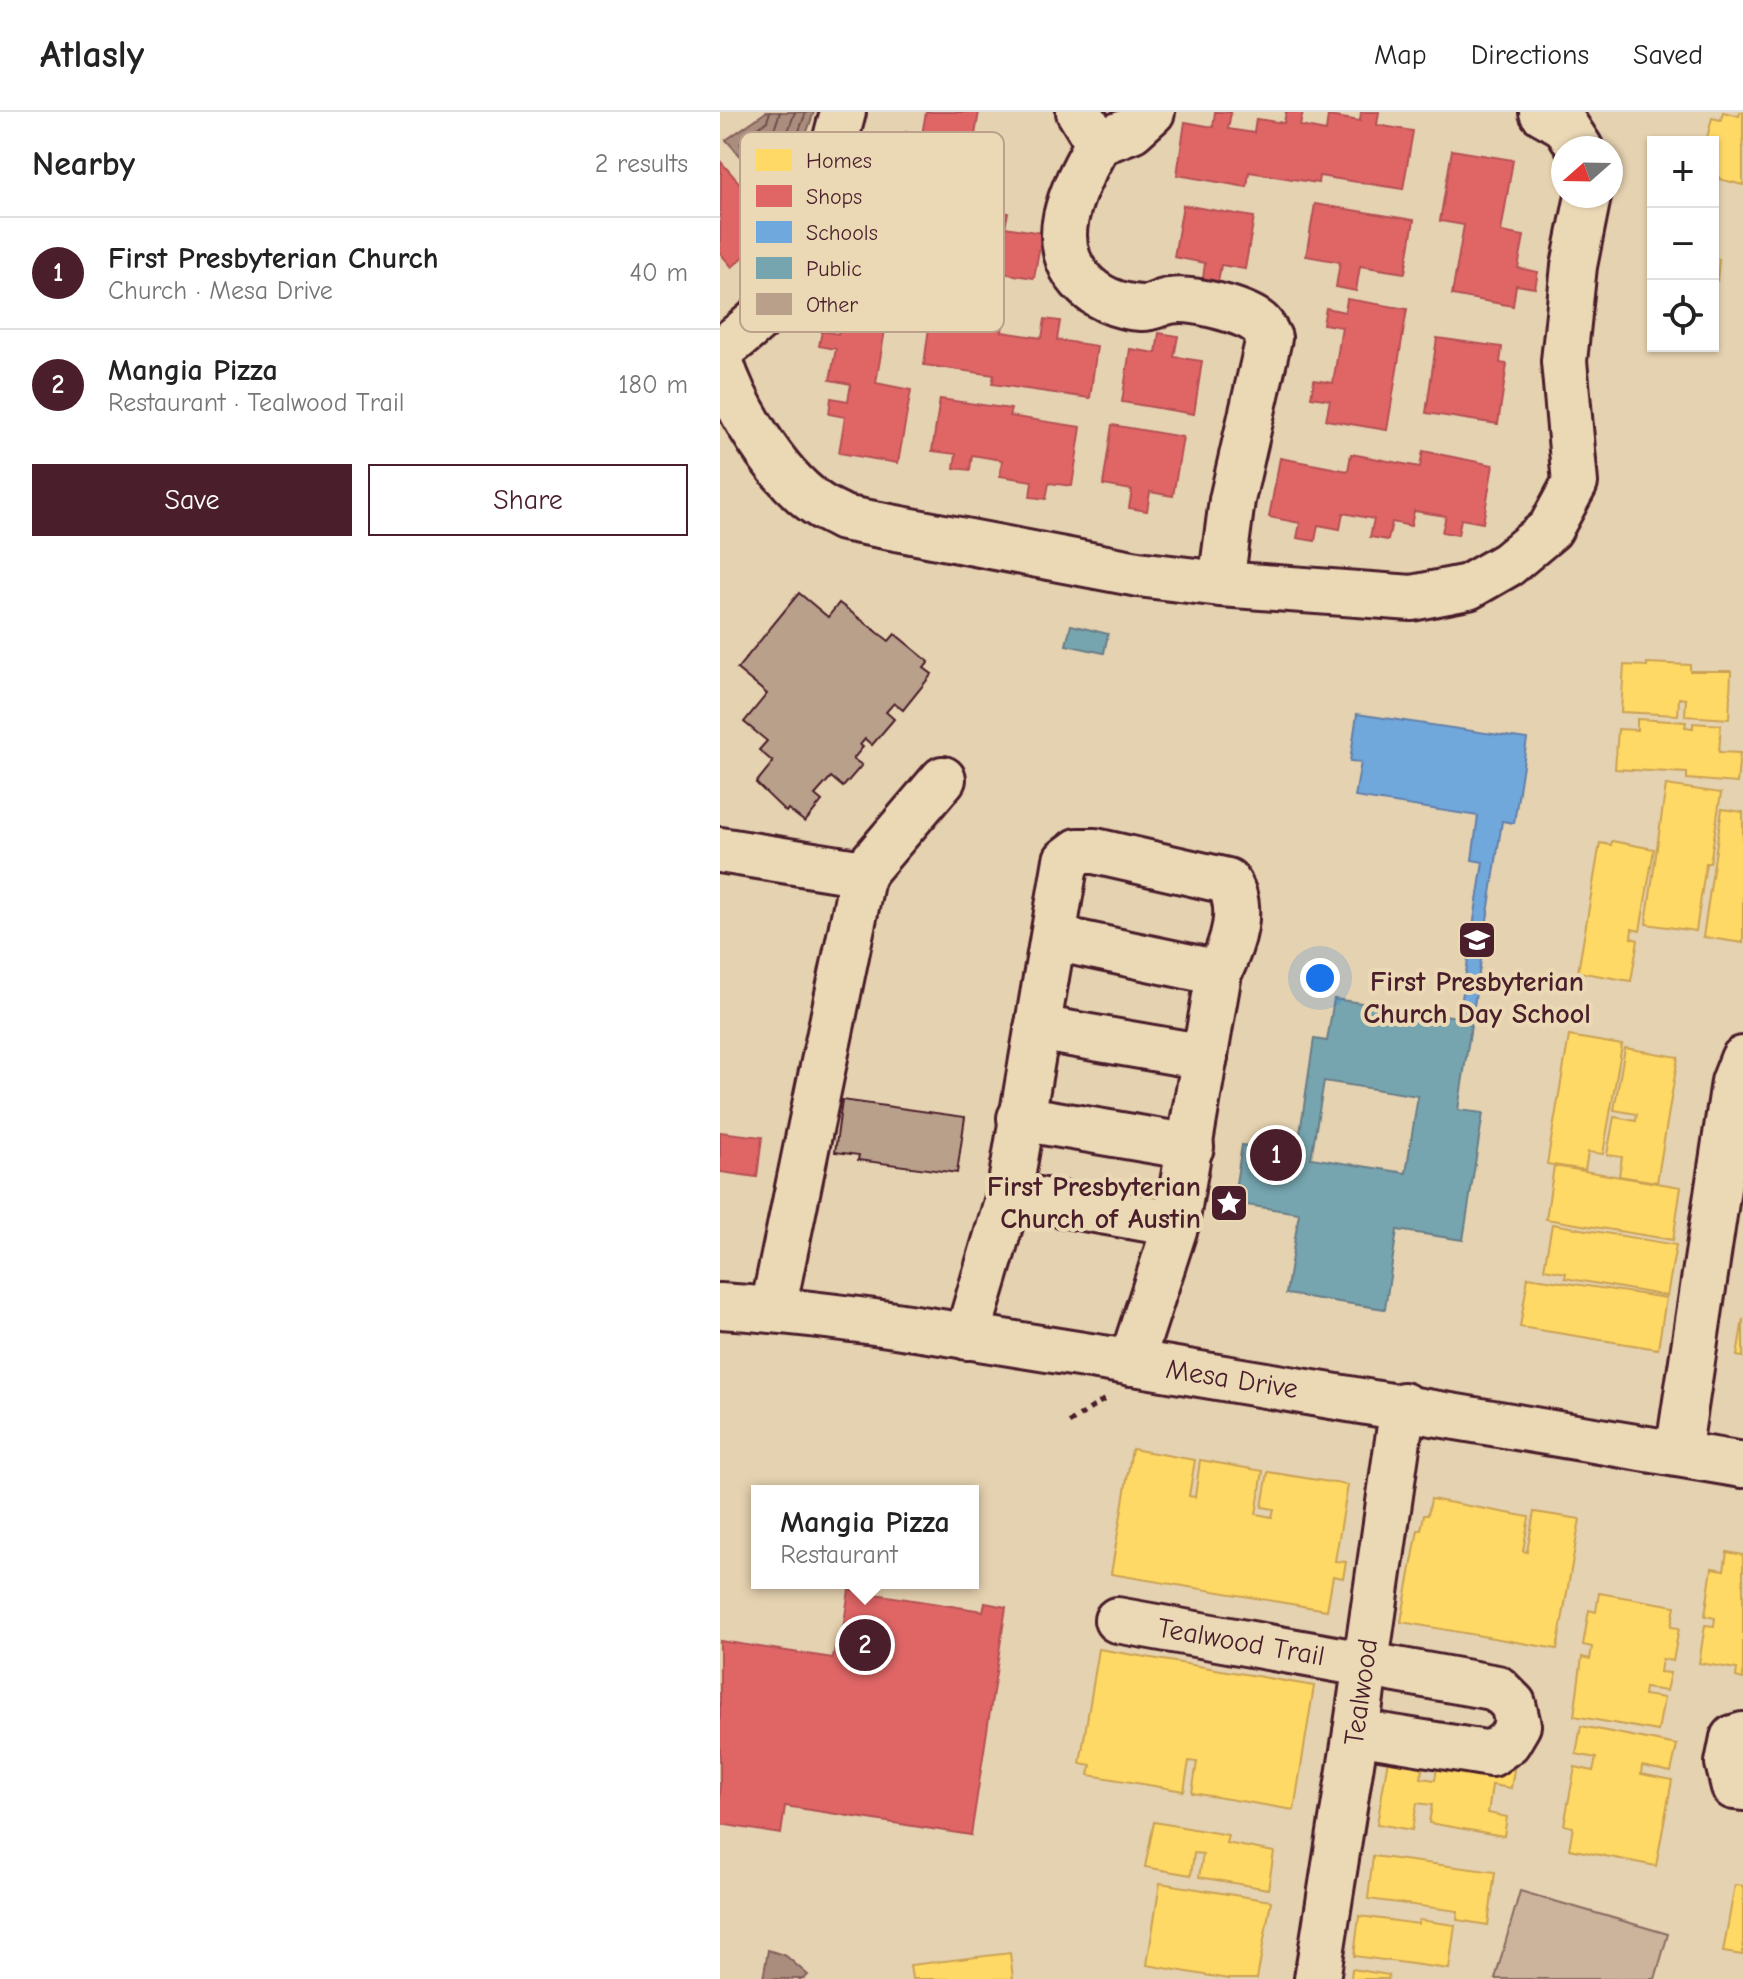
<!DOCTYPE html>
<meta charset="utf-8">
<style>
:root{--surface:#fff;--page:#f2f2f2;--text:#222;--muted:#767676;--line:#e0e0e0;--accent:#4a1f2b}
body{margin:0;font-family:"Comic Neue",sans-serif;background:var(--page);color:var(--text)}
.controls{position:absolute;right:24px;top:24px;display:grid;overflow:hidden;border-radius:0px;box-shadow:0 2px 6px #0004}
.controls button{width:72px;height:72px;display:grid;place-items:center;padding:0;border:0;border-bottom:2px solid var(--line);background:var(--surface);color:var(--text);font:40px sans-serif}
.compass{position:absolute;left:831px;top:24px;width:72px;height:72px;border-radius:50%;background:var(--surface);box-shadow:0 2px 6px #0004;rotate:250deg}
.you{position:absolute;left:600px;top:866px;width:28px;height:28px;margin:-20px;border:6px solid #fff;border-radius:50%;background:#1a73e8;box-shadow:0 0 0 12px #1a73e833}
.badge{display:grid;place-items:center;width:52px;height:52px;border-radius:50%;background:var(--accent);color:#fff;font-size:26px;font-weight:700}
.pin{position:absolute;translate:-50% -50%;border:4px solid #fff;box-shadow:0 2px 8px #0006}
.popup{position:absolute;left:31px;top:1373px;width:228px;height:104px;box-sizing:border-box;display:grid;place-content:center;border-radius:0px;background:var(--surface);filter:drop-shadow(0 2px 6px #0005);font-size:26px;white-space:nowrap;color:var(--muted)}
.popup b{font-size:30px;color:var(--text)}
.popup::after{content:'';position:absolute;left:50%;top:100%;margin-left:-16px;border:16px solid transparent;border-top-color:var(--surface)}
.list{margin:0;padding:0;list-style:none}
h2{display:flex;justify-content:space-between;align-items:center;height:104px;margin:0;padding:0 32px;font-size:34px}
h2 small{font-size:26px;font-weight:400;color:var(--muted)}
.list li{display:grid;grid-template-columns:52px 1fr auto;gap:24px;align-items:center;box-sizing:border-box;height:112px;padding:0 32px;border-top:2px solid var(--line)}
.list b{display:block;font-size:30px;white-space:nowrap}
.list p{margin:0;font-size:26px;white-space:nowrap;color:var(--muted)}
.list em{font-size:26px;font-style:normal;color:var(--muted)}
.actions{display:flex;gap:16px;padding:24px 32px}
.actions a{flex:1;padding:18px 0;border:2px solid var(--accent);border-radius:0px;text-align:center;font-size:28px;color:var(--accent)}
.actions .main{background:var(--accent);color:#fff}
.icon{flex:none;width:44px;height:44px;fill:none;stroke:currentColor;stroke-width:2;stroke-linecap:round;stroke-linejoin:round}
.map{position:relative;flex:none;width:1023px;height:1867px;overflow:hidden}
header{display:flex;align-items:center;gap:48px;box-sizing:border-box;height:112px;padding:0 40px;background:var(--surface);border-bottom:2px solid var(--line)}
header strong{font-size:38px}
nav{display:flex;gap:44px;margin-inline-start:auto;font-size:28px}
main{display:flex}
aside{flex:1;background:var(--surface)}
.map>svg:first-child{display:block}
.green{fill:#cbb49b;stroke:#8a6a63;stroke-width:2}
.water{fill:#aa8d7d;stroke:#84615c;stroke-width:2}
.homes{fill:#ffd966;stroke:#c9a154;stroke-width:2}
.shops{fill:#e06666;stroke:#b35154;stroke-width:2}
.schools{fill:#6fa8dc;stroke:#647fa7;stroke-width:2}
.public{fill:#76a5af;stroke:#697d87;stroke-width:2;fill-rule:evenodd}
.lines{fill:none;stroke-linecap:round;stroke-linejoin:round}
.shore{stroke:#704b4c;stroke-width:2}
.building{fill:#b9a08b;stroke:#4a1f2b;stroke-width:2}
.minor-casing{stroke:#4a1f2b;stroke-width:50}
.path{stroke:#4a1f2b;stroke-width:5;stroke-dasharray:6 6;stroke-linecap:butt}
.minor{stroke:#ebd9b6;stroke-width:44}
.labels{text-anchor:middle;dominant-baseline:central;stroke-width:8;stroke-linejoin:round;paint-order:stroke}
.poi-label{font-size:28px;font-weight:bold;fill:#4a1f2b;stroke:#ebd9b6}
.street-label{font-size:28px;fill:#4a1f2b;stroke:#ebd9b6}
.key{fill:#ebd9b6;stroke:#bba18c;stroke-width:2}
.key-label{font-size:22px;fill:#4a1f2b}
</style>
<header>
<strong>Atlasly</strong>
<nav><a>Map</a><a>Directions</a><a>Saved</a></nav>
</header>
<main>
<aside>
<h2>Nearby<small>2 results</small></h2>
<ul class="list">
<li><span class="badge">1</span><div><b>First Presbyterian Church</b><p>Church · Mesa Drive</p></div><em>40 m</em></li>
<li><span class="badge">2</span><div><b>Mangia Pizza</b><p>Restaurant · Tealwood Trail</p></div><em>180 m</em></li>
</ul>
<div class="actions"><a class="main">Save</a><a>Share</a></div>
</aside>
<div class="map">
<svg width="1023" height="1867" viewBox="0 0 1023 1867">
<rect width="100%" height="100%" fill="#e5d2b0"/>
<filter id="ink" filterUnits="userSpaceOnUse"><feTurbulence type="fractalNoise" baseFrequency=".0125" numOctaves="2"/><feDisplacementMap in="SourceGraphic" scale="16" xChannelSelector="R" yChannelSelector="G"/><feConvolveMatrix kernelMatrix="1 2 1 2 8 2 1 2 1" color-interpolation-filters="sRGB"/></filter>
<g filter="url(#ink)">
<polygon class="green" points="800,1779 948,1822 935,1867 775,1867"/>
<g class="water">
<polygon points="46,0 94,0 62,90 6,28"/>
<polygon points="48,1838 66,1844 88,1863 84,1867 43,1867"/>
</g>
<g class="homes">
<polygon points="1003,0 1019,4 1020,0 1023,0 1023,73 999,67 999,64 993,63 993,30 986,30 992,6 1001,8"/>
<polygon points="993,146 999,147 997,169 993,169"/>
<polygon points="927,551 970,553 970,559 1011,559 1009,607 965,604 966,587 959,586 958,603 901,600 904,553 927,554"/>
<polygon points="917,607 966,610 965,615 973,616 973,611 1001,613 999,640 1020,641 1017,671 967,667 967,661 895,657 898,617 917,618"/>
<polygon points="946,673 1001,681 990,751 986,751 976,819 926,812"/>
<polygon points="1002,697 1023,700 1023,831 983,825"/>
<polygon points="892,729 934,737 920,819 912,817 911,826 918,828 911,869 858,860 880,731 891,733"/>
<polygon points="849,924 902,933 883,1042 868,1040 865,1058 827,1052"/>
<polygon points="905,936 958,945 937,1070 899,1064 902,1045 887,1043 894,1005 916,1009 917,1002 894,998"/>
<polygon points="834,1054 961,1075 953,1128 826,1107"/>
<polygon points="832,1112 956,1133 947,1184 845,1166 846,1161 824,1157"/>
<polygon points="808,1165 946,1186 938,1237 800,1215"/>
<polygon points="1023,1207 1023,1245 1017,1244"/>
<polygon points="412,1337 475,1348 469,1384 475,1385 480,1348 543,1359 536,1402 552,1405 554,1397 542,1395 548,1360 628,1373 615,1449 626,1450 623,1466 613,1464 607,1498 391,1462"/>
<polygon points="711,1387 809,1405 803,1439 807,1440 814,1400 860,1407 837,1537 681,1510 698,1418 701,1418 704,1403 708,1403"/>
<polygon points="1007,1440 1023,1443 1023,1567 1016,1565 1017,1557 979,1551 985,1513 994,1514 995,1506 985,1504 992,1456 1004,1458"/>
<polygon points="879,1481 955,1494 951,1515 959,1516 953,1549 942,1547 940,1560 950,1561 946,1579 925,1576 924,1583 944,1586 938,1619 854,1604 862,1545 870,1547 872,1535 863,1533 869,1498 876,1500"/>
<polygon points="379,1537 594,1574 574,1698 472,1681 477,1650 469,1649 464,1679 369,1663 371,1653 360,1651"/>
<polygon points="861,1614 957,1633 951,1660 922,1654 921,1662 952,1668 936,1754 849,1737 853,1715 844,1713 855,1655 873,1659 876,1646 856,1642"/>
<polygon points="670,1636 705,1642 701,1666 715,1668 720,1639 795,1651 791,1676 772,1673 768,1701 787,1705 784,1724 709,1711 712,1693 697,1691 692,1718 657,1712"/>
<polygon points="434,1710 508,1723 506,1731 554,1740 548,1777 479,1765 483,1742 474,1741 471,1763 425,1755"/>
<polygon points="653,1744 775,1760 768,1813 737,1808 738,1799 648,1787"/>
<polygon points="440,1771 551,1789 537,1867 508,1867 427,1853"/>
<polygon points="1015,1773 1023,1774 1023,1843 1003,1840"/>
<polygon points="639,1804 698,1812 699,1808 735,1813 729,1857 634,1844"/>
<polygon points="290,1841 293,1867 192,1867 190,1853"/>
<polygon points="632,1857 669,1863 668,1867 631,1867"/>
</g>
<g class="shops">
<polygon points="206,0 259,0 253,34 240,32 227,100 175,91 179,67 162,64 165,47 182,50 186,20 202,23"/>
<polygon points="495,0 511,0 508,17 534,21 536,7 564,11 566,0 583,0 580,14 606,19 608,4 640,9 641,0 659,0 657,13 693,19 683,77 599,64 598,71 529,60 527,75 457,63 465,10 493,15"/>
<polygon points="732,38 793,48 781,120 804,124 798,156 818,160 815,176 796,173 793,194 732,183 744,113 720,109"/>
<polygon points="1,50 58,115 12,155 0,141"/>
<polygon points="595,92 694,108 685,161 640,154 636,179 616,175 620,150 586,144"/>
<polygon points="463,93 534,105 525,157 501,153 498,170 483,167 485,151 454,145"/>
<polygon points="273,98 288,101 285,115 322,121 314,166 243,155 251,109 271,113"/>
<polygon points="234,177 251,179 248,197 284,203 282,220 322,226 325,207 340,209 337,228 377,234 370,286 272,272 274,263 204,253 212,193 231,196"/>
<polygon points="627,187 687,197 667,318 606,308 610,288 591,285 594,268 613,271 622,215 603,212 606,196 625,200"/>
<polygon points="122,198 167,206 156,271 191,278 178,351 119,341 125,305 109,302 111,286 128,289 131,272 110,268 116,237 99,234 102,219 118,222"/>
<polygon points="439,221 458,224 454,245 482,249 474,302 402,290 410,237 436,241"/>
<polygon points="717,226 782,235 780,251 787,252 778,312 706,301"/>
<polygon points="220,287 291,297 289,304 361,315 352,374 329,371 326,387 310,385 312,369 280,364 282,348 252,343 250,358 234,356 236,342 212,339"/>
<polygon points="392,313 463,325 453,384 430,380 427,399 409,396 412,378 383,373"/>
<polygon points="703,339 773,353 763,411 741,407 738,423 722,420 726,404 694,399 691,414 672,410 668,428 650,425 654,407 623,401 620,417 598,413 595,429 577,426 580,411 549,405 560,346 628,359 631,342 700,355"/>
<polygon points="0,1020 42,1025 37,1065 0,1060"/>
<polygon points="129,1478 263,1499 265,1491 286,1495 251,1723 65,1694 61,1722 0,1712 0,1529 113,1546 116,1531 121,1531"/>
</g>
<polygon class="schools" points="637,602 807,627 794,711 782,709 752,907 739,906 763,750 752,748 758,704 635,685 641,650 630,649"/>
<g class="public">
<polygon points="351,513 388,522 384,541 346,533"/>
<path d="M614,887L752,907L738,998L763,1001L743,1128L677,1118L665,1197L566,1182L579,1101L513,1091L522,1033L577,1041L594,927L607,929ZM604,969L698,984L686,1061L591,1046Z"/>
</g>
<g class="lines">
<g class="shore">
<polyline points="50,0 47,9 20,31 57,71 61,68 86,0"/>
<polyline points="60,0 55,15 35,31 53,52 57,49 75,0"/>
</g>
</g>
<g class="building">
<polygon points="79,481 108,505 119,491 169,529 175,522 209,550 204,556 212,562 183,598 174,591 166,600 174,607 152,633 145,627 140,633 143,635 133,647 142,653 123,675 111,665 95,683 102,689 85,710 68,697 66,700 36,671 53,650 39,638 47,629 24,610 47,582 17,557"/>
<polygon points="122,988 245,1005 237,1061 138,1048 139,1043 115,1040"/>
</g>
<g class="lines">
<g class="minor-casing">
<g id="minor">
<polyline points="822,0 845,13 860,36"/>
<polyline points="378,31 412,18 432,0"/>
<path d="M0,239C37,211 76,178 96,134C109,104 109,68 114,36C116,24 120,12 123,0"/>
<path d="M0,248C14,294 56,363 96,391C104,397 114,401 123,406L418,462L501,472L512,388L549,226C546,221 544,215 539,211C523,198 471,185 450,189C440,190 432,197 421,196C372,193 335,156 346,105C352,78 365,55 378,31L359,0"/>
<polyline points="501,472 692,486 748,475 788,452 830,417 855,371 844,249 854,154 868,84"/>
<polyline points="0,738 143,761"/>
<polyline points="334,826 499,861"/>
<polyline points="317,916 485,945"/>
<polyline points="300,1006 471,1035"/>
<polyline points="289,1083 456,1112"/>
<path d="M0,1194C133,1202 264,1228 396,1248C605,1281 814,1316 1023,1353"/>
<polyline points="53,1197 143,761 223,667"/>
<path d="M247,1225L289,1083L346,748L358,739H375L507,769C526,796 512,833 499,861L456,1112L411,1251"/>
<polyline points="958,1342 1014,970 1023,947"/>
<polyline points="397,1508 777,1576 793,1592 798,1613 788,1630 771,1642 636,1620"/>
<polyline points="1023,1623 1013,1626 1008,1651 1014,1675 1023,1676"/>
<polyline points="597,1867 636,1620 683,1293"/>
</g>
</g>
<polyline class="path" points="349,1311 388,1285"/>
<use href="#minor" class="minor"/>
</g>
</g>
<defs>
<g id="school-square" transform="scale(2)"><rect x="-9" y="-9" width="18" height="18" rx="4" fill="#4a1f2b" stroke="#ebd9b6"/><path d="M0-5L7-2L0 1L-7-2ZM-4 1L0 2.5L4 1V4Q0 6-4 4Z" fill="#fff"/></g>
<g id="sight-square" transform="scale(2)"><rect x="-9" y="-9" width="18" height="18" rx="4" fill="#4a1f2b" stroke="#ebd9b6"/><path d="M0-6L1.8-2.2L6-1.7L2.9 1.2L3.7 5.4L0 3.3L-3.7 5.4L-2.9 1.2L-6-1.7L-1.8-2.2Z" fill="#fff"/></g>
</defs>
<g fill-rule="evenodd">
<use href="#school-square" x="757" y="828"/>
<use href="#sight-square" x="509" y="1091"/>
</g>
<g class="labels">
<g class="poi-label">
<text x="757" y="870">First Presbyterian<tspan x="757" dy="32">Church Day School</tspan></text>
<text x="481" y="1075" text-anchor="end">First Presbyterian<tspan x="481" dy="32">Church of Austin</tspan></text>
</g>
<g class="street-label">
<text transform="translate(512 1267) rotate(9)">Mesa Drive</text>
<text transform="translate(521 1530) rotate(10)">Tealwood Trail</text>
<text transform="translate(641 1580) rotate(-82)">Tealwood</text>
</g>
</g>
<rect x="20" y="20" width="264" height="200" rx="12" class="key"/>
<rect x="36" y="37" width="36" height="22" fill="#ffd966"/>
<rect x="36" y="73" width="36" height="22" fill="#e06666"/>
<rect x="36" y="109" width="36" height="22" fill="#6fa8dc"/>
<rect x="36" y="145" width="36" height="22" fill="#76a5af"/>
<rect x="36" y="181" width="36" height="22" fill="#b9a08b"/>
<g class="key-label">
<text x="86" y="56">Homes</text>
<text x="86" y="92">Shops</text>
<text x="86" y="128">Schools</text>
<text x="86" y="164">Public</text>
<text x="86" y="200">Other</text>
</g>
</svg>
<div class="controls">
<button>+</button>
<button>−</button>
<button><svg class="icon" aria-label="locate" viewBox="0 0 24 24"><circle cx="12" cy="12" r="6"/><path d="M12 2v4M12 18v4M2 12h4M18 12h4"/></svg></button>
</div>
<svg class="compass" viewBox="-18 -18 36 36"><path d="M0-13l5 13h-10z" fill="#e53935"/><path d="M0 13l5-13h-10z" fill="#767676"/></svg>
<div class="you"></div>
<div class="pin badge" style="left:556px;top:1043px">1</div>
<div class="pin badge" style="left:145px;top:1533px">2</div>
<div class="popup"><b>Mangia Pizza</b>Restaurant</div>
</div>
</main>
